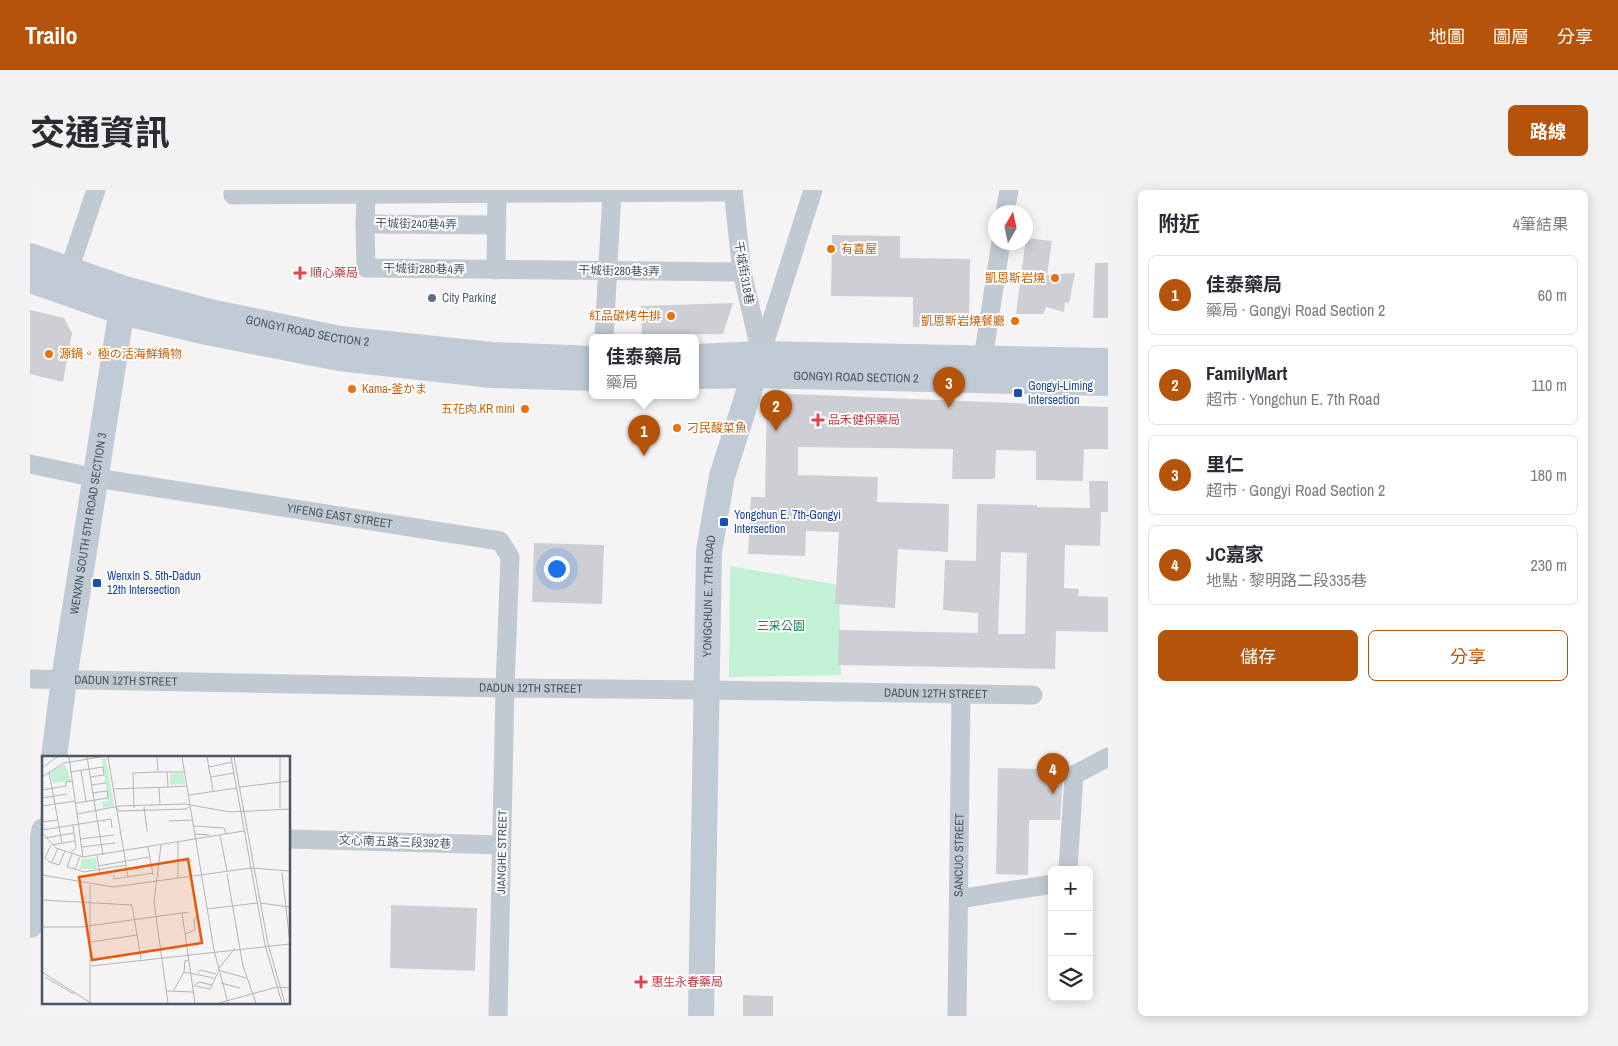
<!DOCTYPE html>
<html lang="zh-TW">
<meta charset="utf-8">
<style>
:root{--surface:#fff;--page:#f2f2f3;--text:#2b2b33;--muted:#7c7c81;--line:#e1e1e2;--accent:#b45309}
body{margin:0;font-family:"Archivo Narrow","Noto Sans TC","Noto Sans JP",sans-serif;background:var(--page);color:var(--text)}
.controls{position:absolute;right:15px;bottom:15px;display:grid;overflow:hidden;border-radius:8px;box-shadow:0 2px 12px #0003}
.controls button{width:45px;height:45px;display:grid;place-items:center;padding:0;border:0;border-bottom:1px solid var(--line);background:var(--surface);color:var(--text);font:25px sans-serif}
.compass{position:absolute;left:958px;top:15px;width:45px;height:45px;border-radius:50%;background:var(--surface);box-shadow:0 2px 12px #0003;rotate:9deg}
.you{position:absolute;left:526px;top:378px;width:18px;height:18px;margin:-12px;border:4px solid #fff;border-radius:50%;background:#1a73e8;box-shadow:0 0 0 8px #1a73e833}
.badge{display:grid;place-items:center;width:32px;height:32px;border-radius:50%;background:var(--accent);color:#fff;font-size:16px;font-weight:700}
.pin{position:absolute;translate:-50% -41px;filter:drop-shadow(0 1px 2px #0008)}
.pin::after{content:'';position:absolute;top:26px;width:18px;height:15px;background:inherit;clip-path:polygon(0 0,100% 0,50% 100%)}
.popup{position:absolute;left:559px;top:144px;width:110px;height:65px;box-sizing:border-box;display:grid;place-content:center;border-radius:8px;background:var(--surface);filter:drop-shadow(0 1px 4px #0005);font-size:16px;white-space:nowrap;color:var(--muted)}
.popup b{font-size:19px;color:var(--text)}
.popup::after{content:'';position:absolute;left:50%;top:100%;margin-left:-10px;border:10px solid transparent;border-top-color:var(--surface)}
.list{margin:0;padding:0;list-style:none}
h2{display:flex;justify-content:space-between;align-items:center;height:65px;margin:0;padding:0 20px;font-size:21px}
h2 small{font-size:16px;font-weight:400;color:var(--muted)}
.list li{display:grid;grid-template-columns:32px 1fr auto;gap:15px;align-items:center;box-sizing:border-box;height:80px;margin:0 10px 10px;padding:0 10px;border:1px solid var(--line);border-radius:8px}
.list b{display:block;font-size:19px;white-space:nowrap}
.list p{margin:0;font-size:16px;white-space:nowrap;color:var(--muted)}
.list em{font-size:16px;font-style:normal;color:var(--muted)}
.actions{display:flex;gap:10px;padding:15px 20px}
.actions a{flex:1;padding:11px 0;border:1px solid var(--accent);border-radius:8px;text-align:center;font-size:18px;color:var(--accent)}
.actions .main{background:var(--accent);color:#fff}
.icon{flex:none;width:28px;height:28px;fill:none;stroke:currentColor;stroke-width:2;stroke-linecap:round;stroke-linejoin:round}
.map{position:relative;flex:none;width:1078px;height:826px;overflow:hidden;border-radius:8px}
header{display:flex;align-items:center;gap:30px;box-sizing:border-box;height:70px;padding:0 25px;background:var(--accent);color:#fff}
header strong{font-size:24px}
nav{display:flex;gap:28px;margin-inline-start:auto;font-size:18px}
.intro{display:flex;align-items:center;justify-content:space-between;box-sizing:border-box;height:120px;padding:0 30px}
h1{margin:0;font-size:35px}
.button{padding:12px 22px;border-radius:8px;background:var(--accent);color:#fff;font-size:18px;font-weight:700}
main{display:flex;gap:30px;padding:0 30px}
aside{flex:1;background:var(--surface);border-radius:8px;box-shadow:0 2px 12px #0003}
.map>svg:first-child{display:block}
.green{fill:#c3f1d5}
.building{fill:#cdcfd5;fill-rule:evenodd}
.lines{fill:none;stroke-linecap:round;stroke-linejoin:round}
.street{stroke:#c1cad2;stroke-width:19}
.secondary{stroke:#c1cbd6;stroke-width:26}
.food-dot{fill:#e8710a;stroke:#fff;stroke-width:2}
.health-dot{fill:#e0444e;stroke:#fff;stroke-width:2}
.service-dot{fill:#5c6f8a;stroke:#fff;stroke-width:2}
.transit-dot{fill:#1a4fb4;stroke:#fff;stroke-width:2}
.labels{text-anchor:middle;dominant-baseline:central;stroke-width:4;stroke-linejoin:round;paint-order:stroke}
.street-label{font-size:12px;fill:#4a5661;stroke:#fff}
.food-label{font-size:12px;fill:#c56008;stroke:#fff;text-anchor:start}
.health-label{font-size:12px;fill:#be3a42;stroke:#fff;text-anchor:start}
.service-label{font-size:12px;fill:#4e5e75;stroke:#fff;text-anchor:start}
.transit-label{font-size:12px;fill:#164399;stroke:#fff;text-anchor:start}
.park-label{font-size:12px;fill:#17864f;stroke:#fff}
.inset-road{fill:none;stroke:#b1b4b9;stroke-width:1}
.view{fill:#e8590c;fill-opacity:0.15;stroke:#e8590c;stroke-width:2.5}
.inset-edge{fill:none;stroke:#4a5661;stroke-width:2.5}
</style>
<header>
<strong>Trailo</strong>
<nav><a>地圖</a><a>圖層</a><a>分享</a></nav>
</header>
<div class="intro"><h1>交通資訊</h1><a class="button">路線</a></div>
<main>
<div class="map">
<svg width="1078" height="826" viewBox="0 0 1078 826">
<rect width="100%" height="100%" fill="#f5f3f3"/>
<polygon class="green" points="700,376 809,395 811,485 699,487"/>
<g class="building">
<polygon points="802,45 870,46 870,68 940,69 939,138 883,137 883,107 801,106"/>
<polygon points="996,48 1022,51 1017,85 1045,83 1039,113 1035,112 1034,122 1016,117 1013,124 986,124"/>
<polygon points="1065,73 1078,73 1078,128 1063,128"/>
<polygon points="703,113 693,144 612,145 611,116"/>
<polygon points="0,120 34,128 42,143 33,192 0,184"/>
<polygon points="737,203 1078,217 1078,259 1054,259 1053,291 1006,290 1006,261 966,260 965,289 922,289 923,259 768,257 768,285 848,287 847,312 919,314 918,362 868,359 865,418 805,414 809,342 776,341 775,366 718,364 721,307 735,307"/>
<path d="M1059,291H1078V322H1071L1070,356L1035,355L1034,398L1049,399L1048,406L1078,407V442L1026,441L1025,479L808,475L809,440L948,443V423L913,420L915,370L946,371L947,314L1007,315V317L1060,318ZM971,362L997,363L995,444H968Z"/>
<polygon points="504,353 574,355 572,414 502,412"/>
<polygon points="968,578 1010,579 1010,578 1036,578 1033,584 1030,630 999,630 998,685 966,684"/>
<polygon points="361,715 447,718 445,781 360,778"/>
<polygon points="713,805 743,806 743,826 713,826"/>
</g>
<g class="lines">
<g class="street">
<polyline points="203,0 203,5 703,2"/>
<polyline points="703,0 712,82 731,163"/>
<polyline points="336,4 335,34 467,35"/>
<polyline points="975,22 979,0"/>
<polyline points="335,34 336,78 712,82"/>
<polyline points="39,80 66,0"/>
<polyline points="466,80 467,0"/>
<polyline points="574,147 582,2"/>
<polyline points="731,164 783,0"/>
<polyline points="953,169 971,52"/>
<path id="s1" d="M0,274L66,288L470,351L480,367L475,498L468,826"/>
<path id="s2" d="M0,489L475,498L676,500L1003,505"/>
<polyline points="259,649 472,655"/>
<polyline points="1038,680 1044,585 1078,567"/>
<polyline points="929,709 1022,694"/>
<path id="s3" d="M927,826L931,504"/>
</g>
<g class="secondary">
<path id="s4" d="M0,66L95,99L180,122L310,149L462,165L563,169"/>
<polyline points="0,90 92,122 177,142 309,168 462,185 563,188"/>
<polyline points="665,167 731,164 1078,171"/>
<path id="s5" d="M665,186L726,185L1078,193"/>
<path id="s6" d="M24,567L34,489L94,105"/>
<polyline points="0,735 14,641"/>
<path id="s7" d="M671,826L679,361L692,286L731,164"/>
</g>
</g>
<g class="food-dot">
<circle cx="801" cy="59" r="5"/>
<circle cx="1025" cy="88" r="5"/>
<circle cx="641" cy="126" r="5"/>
<circle cx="985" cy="131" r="5"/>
<circle cx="19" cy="164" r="5"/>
<circle cx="322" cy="199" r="5"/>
<circle cx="495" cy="219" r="5"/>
<circle cx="647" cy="238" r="5"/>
</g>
<g class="health-dot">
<path d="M267.5 75.5h5v5h5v5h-5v5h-5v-5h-5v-5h5z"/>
<path d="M785.5 222.5h5v5h5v5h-5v5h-5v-5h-5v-5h5z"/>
<path d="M608.5 784.5h5v5h5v5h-5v5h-5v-5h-5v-5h5z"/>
</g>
<circle class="service-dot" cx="402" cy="108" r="5"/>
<g class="transit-dot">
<rect x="983" y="198" width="10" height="10" rx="2.5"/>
<rect x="689" y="327" width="10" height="10" rx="2.5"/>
<rect x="62" y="388" width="10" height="10" rx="2.5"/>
</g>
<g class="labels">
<g class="street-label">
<text transform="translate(386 34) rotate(1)">干城街240巷4弄</text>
<text transform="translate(394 79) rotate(1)">干城街280巷4弄</text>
<text transform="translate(589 81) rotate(1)">干城街280巷3弄</text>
<text transform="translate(714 83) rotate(80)">干城街318巷</text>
<text stroke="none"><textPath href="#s4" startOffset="288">GONGYI ROAD SECTION 2</textPath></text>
<text stroke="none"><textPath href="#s5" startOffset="161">GONGYI ROAD SECTION 2</textPath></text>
<text stroke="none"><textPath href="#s1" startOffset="314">YIFENG EAST STREET</textPath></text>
<text stroke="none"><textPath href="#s6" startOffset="236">WENXIN SOUTH 5TH ROAD SECTION 3</textPath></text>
<text stroke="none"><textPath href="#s7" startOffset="420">YONGCHUN E. 7TH ROAD</textPath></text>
<text stroke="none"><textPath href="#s2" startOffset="96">DADUN 12TH STREET</textPath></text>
<text stroke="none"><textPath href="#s2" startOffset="501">DADUN 12TH STREET</textPath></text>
<text stroke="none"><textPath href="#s2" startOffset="906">DADUN 12TH STREET</textPath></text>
<text transform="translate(365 652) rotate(2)">文心南五路三段392巷</text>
<text transform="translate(472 662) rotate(-89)">JIANGHE STREET</text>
<text stroke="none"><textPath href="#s3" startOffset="161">SANCUO STREET</textPath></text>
</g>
<g class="food-label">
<text x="811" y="59">有喜屋</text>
<text x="1015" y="88" text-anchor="end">凱恩斯岩燒</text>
<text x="631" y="126" text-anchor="end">紅品碳烤牛排</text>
<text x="975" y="131" text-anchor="end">凱恩斯岩燒餐廳</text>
<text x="29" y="164">源鍋。 極の活海鮮鍋物</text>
<text x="332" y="199">Kama-釜かま</text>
<text x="485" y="219" text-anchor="end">五花肉.KR mini</text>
<text x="657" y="238">刁民酸菜魚</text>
</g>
<g class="health-label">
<text x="280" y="83">順心藥局</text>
<text x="798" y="230">品禾健保藥局</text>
<text x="621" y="792">惠生永春藥局</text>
</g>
<g class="service-label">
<text x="412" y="108">City Parking</text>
</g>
<g class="transit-label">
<text x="998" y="196">Gongyi-Liming<tspan x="998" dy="14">Intersection</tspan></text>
<text x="704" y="325">Yongchun E. 7th-Gongyi<tspan x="704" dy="14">Intersection</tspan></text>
<text x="77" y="386">Wenxin S. 5th-Dadun<tspan x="77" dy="14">12th Intersection</tspan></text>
</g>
<g class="park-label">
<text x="751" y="436">三采公園</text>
</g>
</g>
<g transform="translate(12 566)">
<rect width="248" height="248" fill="#f5f3f3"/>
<path d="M60,3H64L72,50L61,52L60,46L66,45ZM23,8L29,25L11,27L8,16ZM141,17L143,28L128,29V18ZM54,102L55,113H37L40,103Z" fill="#c3f1d5"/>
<path class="inset-road" d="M27,1L41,101M45,1L61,99M66,1L86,121M115,1L116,16H143M140,1L172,194L186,247M165,1L171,35M189,1L223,189L240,247M192,1L226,188L243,247M167,11L190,6M0,12L15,1M39,15L44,45M7,16L20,87M28,16L61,11L62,19L48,21M125,16L126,31L145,30M0,21L22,7L58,1M169,21L192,17M49,29L64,27M117,31L118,49M198,31L248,25M71,33L126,31M0,34L24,30V26L30,25M147,39L195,32M0,42L25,38M34,47L66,42L65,35L50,37M0,50L33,45M74,51L77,55L144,53L148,50M102,51L105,75M92,52L91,17L116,16M238,52V1M35,58L78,50L143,48L188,56L248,53M127,65L151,64M0,66L16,64M152,70L182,72L184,78M0,74L69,63L70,72M0,77L14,92L41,101L202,75M153,78L168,79M178,79L185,115M3,82L32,77M38,83L72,79M136,86V122M9,89L3,102L8,106L17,109L23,95M10,89L33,85M119,89L112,146L126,247M40,91L73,87M106,91L111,119M28,97L34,92L31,69M30,98L25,111L33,113M55,100L58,118L108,109M38,101L33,113L42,116L84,109M10,106L16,92M56,110L107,101M240,117L248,187M185,118L201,210L214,247M0,119L71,131L209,112L248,115M72,119V123L111,117M48,129V247M0,144L90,149L99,203M218,147L248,151M165,153L215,147M140,157L153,247M0,171H39L147,156M143,178L153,174L152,163L156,160M49,186L95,179M146,204L143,205L142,216L172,222M49,210L248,188M177,212L193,192M176,214L204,222M0,216L49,247M156,217L158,214L174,218M3,221L32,238M179,227L198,232M153,230L168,233L170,229M150,231L157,226L170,229L176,216M132,234L142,216M125,235L151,236M177,247L235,231L248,232"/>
<path class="view" d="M146,103L160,187L50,204L37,121Z"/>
<rect width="248" height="248" class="inset-edge"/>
</g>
</svg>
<div class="controls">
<button>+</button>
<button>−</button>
<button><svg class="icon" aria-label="layers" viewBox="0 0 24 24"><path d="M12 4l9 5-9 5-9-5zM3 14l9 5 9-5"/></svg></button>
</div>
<svg class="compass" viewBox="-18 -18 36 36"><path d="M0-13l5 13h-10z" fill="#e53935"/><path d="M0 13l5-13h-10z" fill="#7c7c81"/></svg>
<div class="you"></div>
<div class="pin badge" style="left:614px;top:266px">1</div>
<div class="popup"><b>佳泰藥局</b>藥局</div>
<div class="pin badge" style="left:746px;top:241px">2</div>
<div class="pin badge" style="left:919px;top:218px">3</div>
<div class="pin badge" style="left:1023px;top:604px">4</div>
</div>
<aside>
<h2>附近<small>4筆結果</small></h2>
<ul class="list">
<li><span class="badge">1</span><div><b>佳泰藥局</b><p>藥局 · Gongyi Road Section 2</p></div><em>60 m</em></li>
<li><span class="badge">2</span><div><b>FamilyMart</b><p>超市 · Yongchun E. 7th Road</p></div><em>110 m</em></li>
<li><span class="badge">3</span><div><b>里仁</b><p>超市 · Gongyi Road Section 2</p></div><em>180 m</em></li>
<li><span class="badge">4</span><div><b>JC嘉家</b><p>地點 · 黎明路二段335巷</p></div><em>230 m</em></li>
</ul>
<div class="actions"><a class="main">儲存</a><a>分享</a></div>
</aside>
</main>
